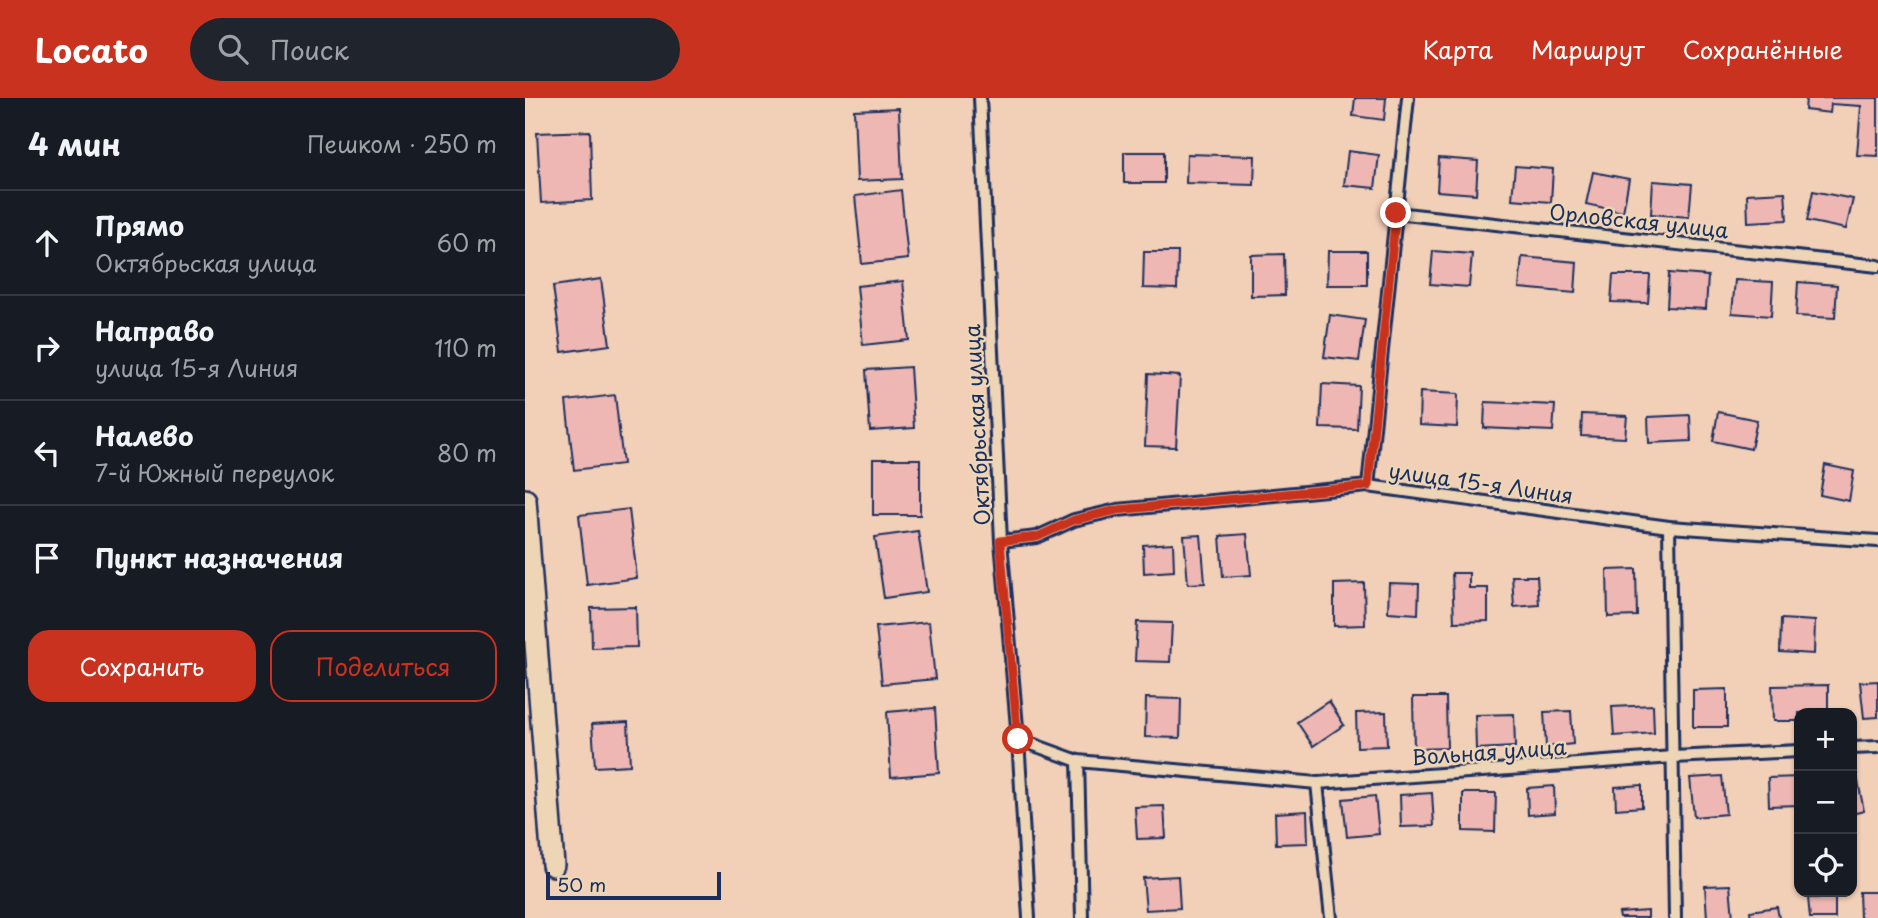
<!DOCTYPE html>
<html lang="ru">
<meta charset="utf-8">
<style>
:root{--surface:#171b24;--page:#20242c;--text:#f1f3f6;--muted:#9ea1a6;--line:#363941;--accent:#c8321e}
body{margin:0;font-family:"Playpen Sans",sans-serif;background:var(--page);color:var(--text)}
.controls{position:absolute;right:21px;bottom:21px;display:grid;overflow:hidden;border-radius:14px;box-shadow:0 2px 5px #0004}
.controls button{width:63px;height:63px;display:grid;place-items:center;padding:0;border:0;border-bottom:2px solid var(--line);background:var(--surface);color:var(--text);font:35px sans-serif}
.scale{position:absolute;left:21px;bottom:18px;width:175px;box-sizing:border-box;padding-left:7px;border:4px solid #1b2f5e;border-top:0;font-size:19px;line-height:24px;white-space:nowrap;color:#1b2f5e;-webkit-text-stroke:5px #edd5b6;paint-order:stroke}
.stop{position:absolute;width:21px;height:21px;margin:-16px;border:5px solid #c8321e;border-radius:50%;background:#fff}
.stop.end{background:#c8321e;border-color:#fff;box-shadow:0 2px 7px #0008}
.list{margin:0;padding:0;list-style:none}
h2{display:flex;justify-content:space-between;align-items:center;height:91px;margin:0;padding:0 28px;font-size:30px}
h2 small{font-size:23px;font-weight:400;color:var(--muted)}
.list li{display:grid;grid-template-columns:46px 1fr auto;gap:21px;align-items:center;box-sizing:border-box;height:105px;padding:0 28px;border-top:2px solid var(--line)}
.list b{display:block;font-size:26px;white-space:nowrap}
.list p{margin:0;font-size:23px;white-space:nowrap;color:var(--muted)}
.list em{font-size:23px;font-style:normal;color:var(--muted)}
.actions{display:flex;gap:14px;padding:21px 28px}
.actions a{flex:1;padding:16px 0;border:2px solid var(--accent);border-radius:21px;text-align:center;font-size:24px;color:var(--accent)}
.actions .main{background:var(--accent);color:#fff}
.icon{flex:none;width:38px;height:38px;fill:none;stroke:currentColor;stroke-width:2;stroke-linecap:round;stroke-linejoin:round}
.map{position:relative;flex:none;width:1353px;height:820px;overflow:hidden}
header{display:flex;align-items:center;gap:42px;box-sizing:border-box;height:98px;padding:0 35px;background:var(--accent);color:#fff}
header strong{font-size:33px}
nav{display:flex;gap:38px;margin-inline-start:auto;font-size:24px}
.search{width:490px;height:63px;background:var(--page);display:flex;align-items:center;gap:18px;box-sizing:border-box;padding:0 24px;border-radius:38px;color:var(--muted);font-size:26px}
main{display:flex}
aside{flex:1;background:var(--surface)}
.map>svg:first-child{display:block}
.building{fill:#eeb7b3;stroke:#1b2f5e;stroke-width:2}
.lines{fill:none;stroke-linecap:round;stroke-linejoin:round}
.service-casing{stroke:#1b2f5e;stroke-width:16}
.minor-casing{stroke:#1b2f5e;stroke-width:26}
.service{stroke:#edd5b6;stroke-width:10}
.minor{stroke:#edd5b6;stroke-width:21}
.route{stroke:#c8321e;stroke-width:9}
.labels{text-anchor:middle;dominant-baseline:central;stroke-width:5;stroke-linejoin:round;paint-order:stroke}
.street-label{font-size:21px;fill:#1b2f5e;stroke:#edd5b6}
</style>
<header>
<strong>Locato</strong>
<div class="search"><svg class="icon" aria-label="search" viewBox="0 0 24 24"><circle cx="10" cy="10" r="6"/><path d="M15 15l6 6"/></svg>Поиск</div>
<nav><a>Карта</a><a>Маршрут</a><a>Сохранённые</a></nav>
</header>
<main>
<aside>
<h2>4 мин<small>Пешком · 250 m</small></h2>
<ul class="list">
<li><svg class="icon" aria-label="ahead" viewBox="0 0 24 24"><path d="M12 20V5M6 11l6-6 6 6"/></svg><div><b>Прямо</b><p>Октябрьская улица</p></div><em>60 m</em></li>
<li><svg class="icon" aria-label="right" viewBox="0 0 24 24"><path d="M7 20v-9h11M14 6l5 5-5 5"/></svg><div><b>Направо</b><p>улица 15-я Линия</p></div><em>110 m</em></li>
<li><svg class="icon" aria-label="left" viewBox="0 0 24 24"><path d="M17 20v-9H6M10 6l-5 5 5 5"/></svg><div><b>Налево</b><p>7-й Южный переулок</p></div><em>80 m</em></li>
<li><svg class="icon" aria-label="arrive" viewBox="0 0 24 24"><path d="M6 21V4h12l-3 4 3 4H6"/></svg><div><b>Пункт назначения</b></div></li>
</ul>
<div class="actions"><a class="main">Сохранить</a><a>Поделиться</a></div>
</aside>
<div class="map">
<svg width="1353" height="820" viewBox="0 0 1353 820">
<rect width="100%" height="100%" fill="#f2cfb7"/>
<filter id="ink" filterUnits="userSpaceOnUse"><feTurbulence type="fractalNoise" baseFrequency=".0143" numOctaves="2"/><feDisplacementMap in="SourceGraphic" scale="14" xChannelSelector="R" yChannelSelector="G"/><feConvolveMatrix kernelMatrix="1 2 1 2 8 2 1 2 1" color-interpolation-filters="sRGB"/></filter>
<g filter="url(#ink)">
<g class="building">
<polygon points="830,0 861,0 859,22 828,18"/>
<polygon points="1281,0 1353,0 1353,58 1332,57 1336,8 1306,6 1305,15 1280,12"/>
<polygon points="374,10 377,81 332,83 329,12"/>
<polygon points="65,33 67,102 16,105 12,35"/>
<polygon points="823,53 854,57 850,90 819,87"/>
<rect x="599" y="54" width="40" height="31"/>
<polygon points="662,56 730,58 729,87 661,85"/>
<polygon points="914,60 953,63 951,96 912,93"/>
<polygon points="990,68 1028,71 1026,104 987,101"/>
<polygon points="1068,74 1104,81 1098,114 1061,106"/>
<polygon points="1128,83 1167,86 1164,119 1126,116"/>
<polygon points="376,92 383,161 337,166 330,98"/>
<polygon points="1288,93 1328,101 1321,131 1282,123"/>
<polygon points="1260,94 1262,122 1223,124 1222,96"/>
<polygon points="803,153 842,153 842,187 802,187"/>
<polygon points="908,153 947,156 944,189 905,186"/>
<polygon points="619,154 653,154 652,191 618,190"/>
<polygon points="759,156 760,197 726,198 726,157"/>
<polygon points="997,159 1052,164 1050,195 994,190"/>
<polygon points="1144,175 1183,178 1181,211 1142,209"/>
<polygon points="1088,177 1125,177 1123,205 1086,204"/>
<polygon points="76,181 85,247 37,254 28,188"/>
<polygon points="1210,182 1248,184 1246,218 1207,215"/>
<polygon points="378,183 384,242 338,247 332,188"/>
<polygon points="1273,184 1312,187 1310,220 1271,218"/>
<polygon points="805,217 840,222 834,263 799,259"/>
<polygon points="385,269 389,330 345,333 341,272"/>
<polygon points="623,276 655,278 651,349 620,348"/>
<polygon points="797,286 834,288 832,331 795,330"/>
<polygon points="895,294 933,296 932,329 894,327"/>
<polygon points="90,297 98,366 49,372 41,303"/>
<polygon points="960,304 1030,307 1028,333 959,330"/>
<polygon points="1193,314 1232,322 1226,351 1188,343"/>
<polygon points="1057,316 1102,318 1100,340 1056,338"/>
<polygon points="1165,317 1166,343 1124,345 1123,319"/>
<rect x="348" y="361" width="47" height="56"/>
<polygon points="1300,367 1329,373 1324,403 1295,397"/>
<polygon points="104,411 112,480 62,487 54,417"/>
<polygon points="393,433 402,494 359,500 350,439"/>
<polygon points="722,436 726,477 698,479 695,438"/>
<polygon points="676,437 680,485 663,486 659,438"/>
<polygon points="648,445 649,473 619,475 618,447"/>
<polygon points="1111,471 1112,518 1083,519 1082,472"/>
<polygon points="927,475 944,475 944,490 963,490 963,523 929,524"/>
<polygon points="987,478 1012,478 1014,507 989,509"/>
<polygon points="839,485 840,527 809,528 809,486"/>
<polygon points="864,485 894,486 893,516 863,514"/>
<polygon points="111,509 112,549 67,550 66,510"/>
<polygon points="1256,521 1290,523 1289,556 1255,554"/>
<polygon points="404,524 410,581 357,586 351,529"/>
<polygon points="612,524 647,525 645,564 610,563"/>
<polygon points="1353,583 1353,619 1339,620 1335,584"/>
<polygon points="1303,587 1303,615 1274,615 1274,623 1248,623 1247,588"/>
<polygon points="1202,591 1202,629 1168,629 1168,592"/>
<polygon points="888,599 921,599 922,650 889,651"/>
<polygon points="621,600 656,601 655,640 620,639"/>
<polygon points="804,603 819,627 788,648 772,624"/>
<polygon points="1128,607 1129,635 1089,638 1087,609"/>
<polygon points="410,610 414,675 366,679 362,614"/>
<polygon points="1046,613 1048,646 1021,649 1019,614"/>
<polygon points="861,614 862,648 832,649 831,615"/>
<polygon points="989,616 990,649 951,651 950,617"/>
<polygon points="103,624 105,667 70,669 67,626"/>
<polygon points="1331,673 1339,713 1327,716 1327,674"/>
<polygon points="1197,678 1201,716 1169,719 1165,680"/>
<polygon points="1274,679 1274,707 1244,708 1243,680"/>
<polygon points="1117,687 1117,709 1091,711 1090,689"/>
<polygon points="1029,688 1030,715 1003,717 1002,690"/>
<polygon points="907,695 909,728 876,729 875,697"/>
<polygon points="938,695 971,695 970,734 938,733"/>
<polygon points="850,698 854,736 822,739 818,701"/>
<polygon points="639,708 641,740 612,741 610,709"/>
<polygon points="782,713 783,745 751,746 750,715"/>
<polygon points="653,778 655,810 621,812 618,780"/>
<polygon points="1205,787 1208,820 1182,820 1180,788"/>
<polygon points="1334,794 1353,794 1353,820 1335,820"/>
<polygon points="1310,799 1310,820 1285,820 1283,800"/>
<polygon points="1252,809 1254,820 1226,820 1225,813"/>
<polygon points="1123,813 1123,820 1095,820 1094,815"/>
</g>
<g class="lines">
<g class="service-casing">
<g id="service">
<polyline points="455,0 476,443 493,641 504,820"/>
<polyline points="871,115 1353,168"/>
<polyline points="843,388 883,0"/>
<polyline points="1144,429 1150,820"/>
<polyline points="476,443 512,439 549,422 592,412 843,388 1144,429 1353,443"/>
<polyline points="493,641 553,663 792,685"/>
<polyline points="1327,650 1353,649"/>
<polyline points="553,663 557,820"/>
<polyline points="806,820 792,685 1148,659 1274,653"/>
</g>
</g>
<g class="minor-casing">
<polyline id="minor" points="0,402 28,767"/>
</g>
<use href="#service" class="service"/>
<use href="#minor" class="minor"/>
</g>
</g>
<g class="lines" filter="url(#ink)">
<polyline class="route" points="493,641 475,443 512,439 549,422 592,412 843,388 871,115"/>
</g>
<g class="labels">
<g class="street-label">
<text transform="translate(1114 122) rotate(6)">Орловская улица</text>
<text transform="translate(451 327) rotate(-93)">Октябрьская улица</text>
<text transform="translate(956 384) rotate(8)">улица 15-я Линия</text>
<text transform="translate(964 653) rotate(-4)">Вольная улица</text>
</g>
</g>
</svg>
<div class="controls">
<button>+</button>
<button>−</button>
<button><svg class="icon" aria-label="locate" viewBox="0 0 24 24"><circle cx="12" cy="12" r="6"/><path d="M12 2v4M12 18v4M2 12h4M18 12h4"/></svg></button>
</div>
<div class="scale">50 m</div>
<div class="stop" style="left:493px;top:641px"></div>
<div class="stop end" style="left:871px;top:115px"></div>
</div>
</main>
